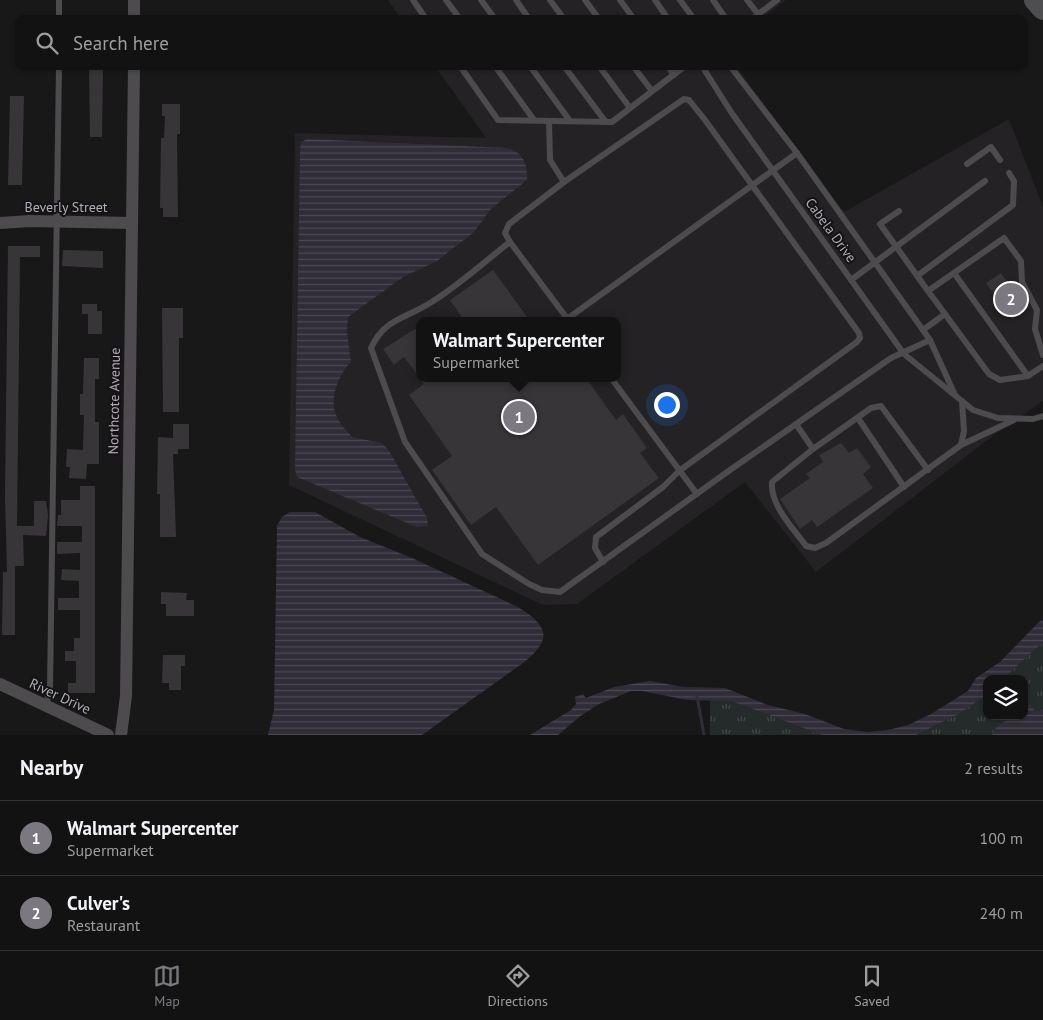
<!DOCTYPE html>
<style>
:root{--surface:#131213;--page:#1c1b1c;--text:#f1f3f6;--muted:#9d9ea0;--line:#323233;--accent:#7c7880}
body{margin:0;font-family:"PT Sans",sans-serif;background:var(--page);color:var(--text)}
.controls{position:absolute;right:15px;bottom:15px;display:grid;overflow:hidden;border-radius:10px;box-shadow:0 1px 4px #0004}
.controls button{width:45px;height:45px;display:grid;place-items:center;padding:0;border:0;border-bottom:1px solid var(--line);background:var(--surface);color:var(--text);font:25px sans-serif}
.you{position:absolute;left:666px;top:404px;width:18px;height:18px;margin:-12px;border:4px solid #fff;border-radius:50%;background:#1a73e8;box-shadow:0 0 0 8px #1a73e833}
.badge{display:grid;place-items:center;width:32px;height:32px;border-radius:50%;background:var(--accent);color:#fff;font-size:16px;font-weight:700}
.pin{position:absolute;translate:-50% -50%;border:2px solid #fff;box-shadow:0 1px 5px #0006}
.popup{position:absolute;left:416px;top:317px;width:205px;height:65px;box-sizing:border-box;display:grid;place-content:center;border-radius:10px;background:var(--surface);filter:drop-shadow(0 1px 4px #0005);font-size:16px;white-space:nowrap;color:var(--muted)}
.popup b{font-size:19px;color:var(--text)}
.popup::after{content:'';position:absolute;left:50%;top:100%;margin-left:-10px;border:10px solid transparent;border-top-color:var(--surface)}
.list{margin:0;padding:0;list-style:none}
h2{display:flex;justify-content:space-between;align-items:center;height:65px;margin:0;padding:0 20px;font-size:21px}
h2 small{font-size:16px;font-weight:400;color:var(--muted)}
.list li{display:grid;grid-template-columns:32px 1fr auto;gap:15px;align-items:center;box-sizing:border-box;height:75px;padding:0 20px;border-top:1px solid var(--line)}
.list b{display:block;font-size:19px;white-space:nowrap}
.list p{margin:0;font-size:16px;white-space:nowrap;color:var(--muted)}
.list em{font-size:16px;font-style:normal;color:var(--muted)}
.icon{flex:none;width:28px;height:28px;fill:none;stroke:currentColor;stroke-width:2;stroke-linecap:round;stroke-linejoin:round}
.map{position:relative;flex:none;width:1043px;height:735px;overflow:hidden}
.search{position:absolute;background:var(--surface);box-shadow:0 1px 4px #0004;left:15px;right:15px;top:15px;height:55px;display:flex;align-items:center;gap:12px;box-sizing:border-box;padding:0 18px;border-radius:10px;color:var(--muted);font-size:19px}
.sheet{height:215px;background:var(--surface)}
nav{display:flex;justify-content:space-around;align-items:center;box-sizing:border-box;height:70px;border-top:1px solid var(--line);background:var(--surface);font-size:14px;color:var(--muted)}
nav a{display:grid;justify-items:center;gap:2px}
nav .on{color:var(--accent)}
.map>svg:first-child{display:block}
.built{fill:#242224;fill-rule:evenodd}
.park{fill:url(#park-tufts)}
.water{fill:url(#water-rules)}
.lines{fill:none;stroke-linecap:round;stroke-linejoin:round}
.stream{stroke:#302d39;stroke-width:3}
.building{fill:#383538}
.service{stroke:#4d4b4e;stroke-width:6}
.minor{stroke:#4d4b4e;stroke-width:12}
.motorway{stroke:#4e4d4f;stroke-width:22}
.labels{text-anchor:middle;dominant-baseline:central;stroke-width:4;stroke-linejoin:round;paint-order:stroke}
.street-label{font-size:14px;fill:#b1acb8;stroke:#141314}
</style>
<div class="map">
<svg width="1043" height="735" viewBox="0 0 1043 735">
<defs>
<pattern id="park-tufts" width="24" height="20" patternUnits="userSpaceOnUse" patternTransform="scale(1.25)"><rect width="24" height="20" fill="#242b2a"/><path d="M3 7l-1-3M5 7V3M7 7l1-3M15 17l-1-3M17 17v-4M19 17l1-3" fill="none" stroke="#414747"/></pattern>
<pattern id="water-rules" width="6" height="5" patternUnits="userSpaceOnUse" patternTransform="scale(1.25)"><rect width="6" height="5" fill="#302d39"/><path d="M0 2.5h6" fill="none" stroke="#4c4954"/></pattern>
</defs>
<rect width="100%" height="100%" fill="#191819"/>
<g class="built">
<polygon points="388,0 786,0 761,19 401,19"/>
<path d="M435,66H736L844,212L1009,119L1043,207V401L990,438L816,572L745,482L577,604L543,605L289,485L295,133L486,138ZM420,321H618V378H420Z"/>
</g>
<g class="park">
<polygon points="1043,642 1043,735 916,735 957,715 987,694 987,716 1024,716 1024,679 1003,679"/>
<polygon points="710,699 731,701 822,735 710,735"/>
</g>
<g class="water">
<path d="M308,139L507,148C523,152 528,164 527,180L491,209L474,232L437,261L403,277L348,317L347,332L351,362C340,372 330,396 335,412C338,422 345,429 352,437L381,443L388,449L427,518L428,526L417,527L297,477L295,470L300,152L301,142Z"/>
<path d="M290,512H315L360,537L412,558L518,607C550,627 552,640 523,663L422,735H268L274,710L277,526L282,517Z"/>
<polygon points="1043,620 1043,642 1003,679 987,679 987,694 984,697 957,715 916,735 822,735 731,701 687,700 642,691 631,691 599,704 579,717 558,735 530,735 571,710 576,704 575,697 583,694 586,698 614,687 650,681 683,687 725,688 768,705 805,714 844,729 868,732 888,730 908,725 931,714 968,691 976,678 1000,662 1039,622"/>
<path d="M1024,705L1033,706L1034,711L1043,710V735H992C996,723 1013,716 1024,716Z"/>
</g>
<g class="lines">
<polyline class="stream" points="697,696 704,735"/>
</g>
<g class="building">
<polygon points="89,66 103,66 102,137 90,137"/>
<polygon points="10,96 24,96 22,185 8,185"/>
<polygon points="162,104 180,104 180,134 177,134 178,217 163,217 163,208 160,208 161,138 164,138 165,116 162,116"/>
<polygon points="8,246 40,246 40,257 20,257 17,526 34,526 34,501 46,501 48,515 46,536 23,535 24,566 15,566 15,635 2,635 3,572 7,572 5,496"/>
<polygon points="63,250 103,251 103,268 62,266"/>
<polygon points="493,270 530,321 455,321 461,316 450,300"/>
<polygon points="1001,273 1012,289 1015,287 1029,307 1012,319 986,283"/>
<polygon points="82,304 97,304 97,311 102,311 102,334 88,334 88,314 82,314"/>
<polygon points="162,308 183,308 183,338 179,338 179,412 163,412"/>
<polygon points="420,326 420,378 586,378 616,420 623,414 647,448 640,453 659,478 538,565 496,507 471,525 432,470 452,456 409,395 424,384 404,357 394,365 383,349"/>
<polygon points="84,358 99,358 99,379 95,379 95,422 99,422 99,464 87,464 86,479 69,478 70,467 66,467 67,449 83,450 84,415 80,415 80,394 83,394"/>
<polygon points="173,424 189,424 189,449 178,449 178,454 173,454 176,537 160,537 160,494 157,494 158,437 173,438"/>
<polygon points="841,443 849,453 857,448 871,467 863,474 873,488 817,527 812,520 800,529 780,499 810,478 806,474 823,462 819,455"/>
<polygon points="80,486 95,486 95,693 68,693 68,683 76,683 76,661 65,661 65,651 74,651 74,638 80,638 80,610 58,610 58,598 79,598 79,581 61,580 62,569 80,570 80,553 57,554 57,542 82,542 82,526 57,526 58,515 61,515 61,500 80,500"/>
<polygon points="161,592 187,593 186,600 194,600 194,616 166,616 166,604 161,604"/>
<polygon points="163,655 185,655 185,666 181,666 181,690 169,690 169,683 162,683"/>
</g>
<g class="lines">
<g class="service">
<polyline points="413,0 426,19"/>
<polyline points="446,0 460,19"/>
<polyline points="481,0 495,19"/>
<polyline points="516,0 529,19"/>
<polyline points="550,0 564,19"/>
<polyline points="585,0 599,19"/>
<polyline points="620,0 634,19"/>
<polyline points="655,0 668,19"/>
<polyline points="680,0 694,19"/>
<polyline points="713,0 726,19"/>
<polyline points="747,0 758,14"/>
<polyline points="59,19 59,0"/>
<polyline points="752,19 777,0"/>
<polyline points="460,66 498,120 612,122 685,66"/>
<polyline points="495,66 534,120"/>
<polyline points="530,66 570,121"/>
<polyline points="564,66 605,121"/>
<polyline points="599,66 630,108"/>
<polyline points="633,66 652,91"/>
<polyline points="668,66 674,75"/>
<polyline points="702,66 731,112 904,354 973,410 998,418 1033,419 1043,416"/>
<polyline points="730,66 797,153 930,340 955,395"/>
<polyline points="549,121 550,160 564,182"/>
<polyline points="967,164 991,147 1000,160"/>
<polyline points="899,211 880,224 928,291"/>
<path d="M510,242C484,262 458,286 430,303C405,319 385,318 371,348L405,442L482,554L529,584L542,590L560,592L730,470L891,358L930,340"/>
<polyline points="917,276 1013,205 1014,181 1009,173"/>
<polyline points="851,280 985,181"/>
<polyline points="945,314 989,374 1000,380 1028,376 954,273"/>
<polyline points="567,319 797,153"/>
<polyline points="569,321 510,242 505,233 509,224 564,182 684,99 689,100 705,120 859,333 860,338 857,342 679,471 663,487 596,537 595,548 603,562"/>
<polyline points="923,330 945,314 928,291 1004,238 1021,261 1022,282 1037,310 1035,329 1043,355"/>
<polyline points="1028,376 1043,366"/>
<polyline points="611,378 697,494"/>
<polyline points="858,418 904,487"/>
<path d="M796,424L813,449L772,482C770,505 793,528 806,546L815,548L826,543L961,445L1014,420"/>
<polyline points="961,445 964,431 962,401"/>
<polyline points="813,449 871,408 881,406 928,470"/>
<polyline points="46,705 50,689 59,66"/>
</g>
<g class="minor">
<polyline points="134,19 134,0"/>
<polyline points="0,223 29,221 132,223"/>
<polyline points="0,684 108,735"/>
<polyline points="121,735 126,696 134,66"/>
</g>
<polyline class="motorway" points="1035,0 1043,9"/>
</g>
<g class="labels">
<g class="street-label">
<text x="66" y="207">Beverly Street</text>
<text transform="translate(831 230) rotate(54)">Cabela Drive</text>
<text transform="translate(114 401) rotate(-89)">Northcote Avenue</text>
<text transform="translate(60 696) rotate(25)">River Drive</text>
</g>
</g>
</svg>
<div class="controls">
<button><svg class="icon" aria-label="layers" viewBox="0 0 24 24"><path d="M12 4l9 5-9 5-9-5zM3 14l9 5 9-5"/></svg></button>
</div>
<div class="you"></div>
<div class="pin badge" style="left:519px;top:417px">1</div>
<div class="popup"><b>Walmart Supercenter</b>Supermarket</div>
<div class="pin badge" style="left:1011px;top:299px">2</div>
<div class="search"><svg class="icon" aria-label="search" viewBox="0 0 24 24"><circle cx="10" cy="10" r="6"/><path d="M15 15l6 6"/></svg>Search here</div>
</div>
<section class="sheet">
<h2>Nearby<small>2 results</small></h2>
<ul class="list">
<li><span class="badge">1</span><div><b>Walmart Supercenter</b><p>Supermarket</p></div><em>100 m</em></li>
<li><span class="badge">2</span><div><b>Culver's</b><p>Restaurant</p></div><em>240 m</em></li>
</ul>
</section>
<nav>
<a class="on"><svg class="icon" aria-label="map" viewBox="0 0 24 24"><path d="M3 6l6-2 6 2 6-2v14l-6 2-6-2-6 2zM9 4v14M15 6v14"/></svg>Map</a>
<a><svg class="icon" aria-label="directions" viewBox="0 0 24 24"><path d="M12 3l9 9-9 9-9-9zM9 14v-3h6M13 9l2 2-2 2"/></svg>Directions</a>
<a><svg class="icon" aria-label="saved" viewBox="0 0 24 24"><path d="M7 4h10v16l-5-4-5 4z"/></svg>Saved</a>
</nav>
